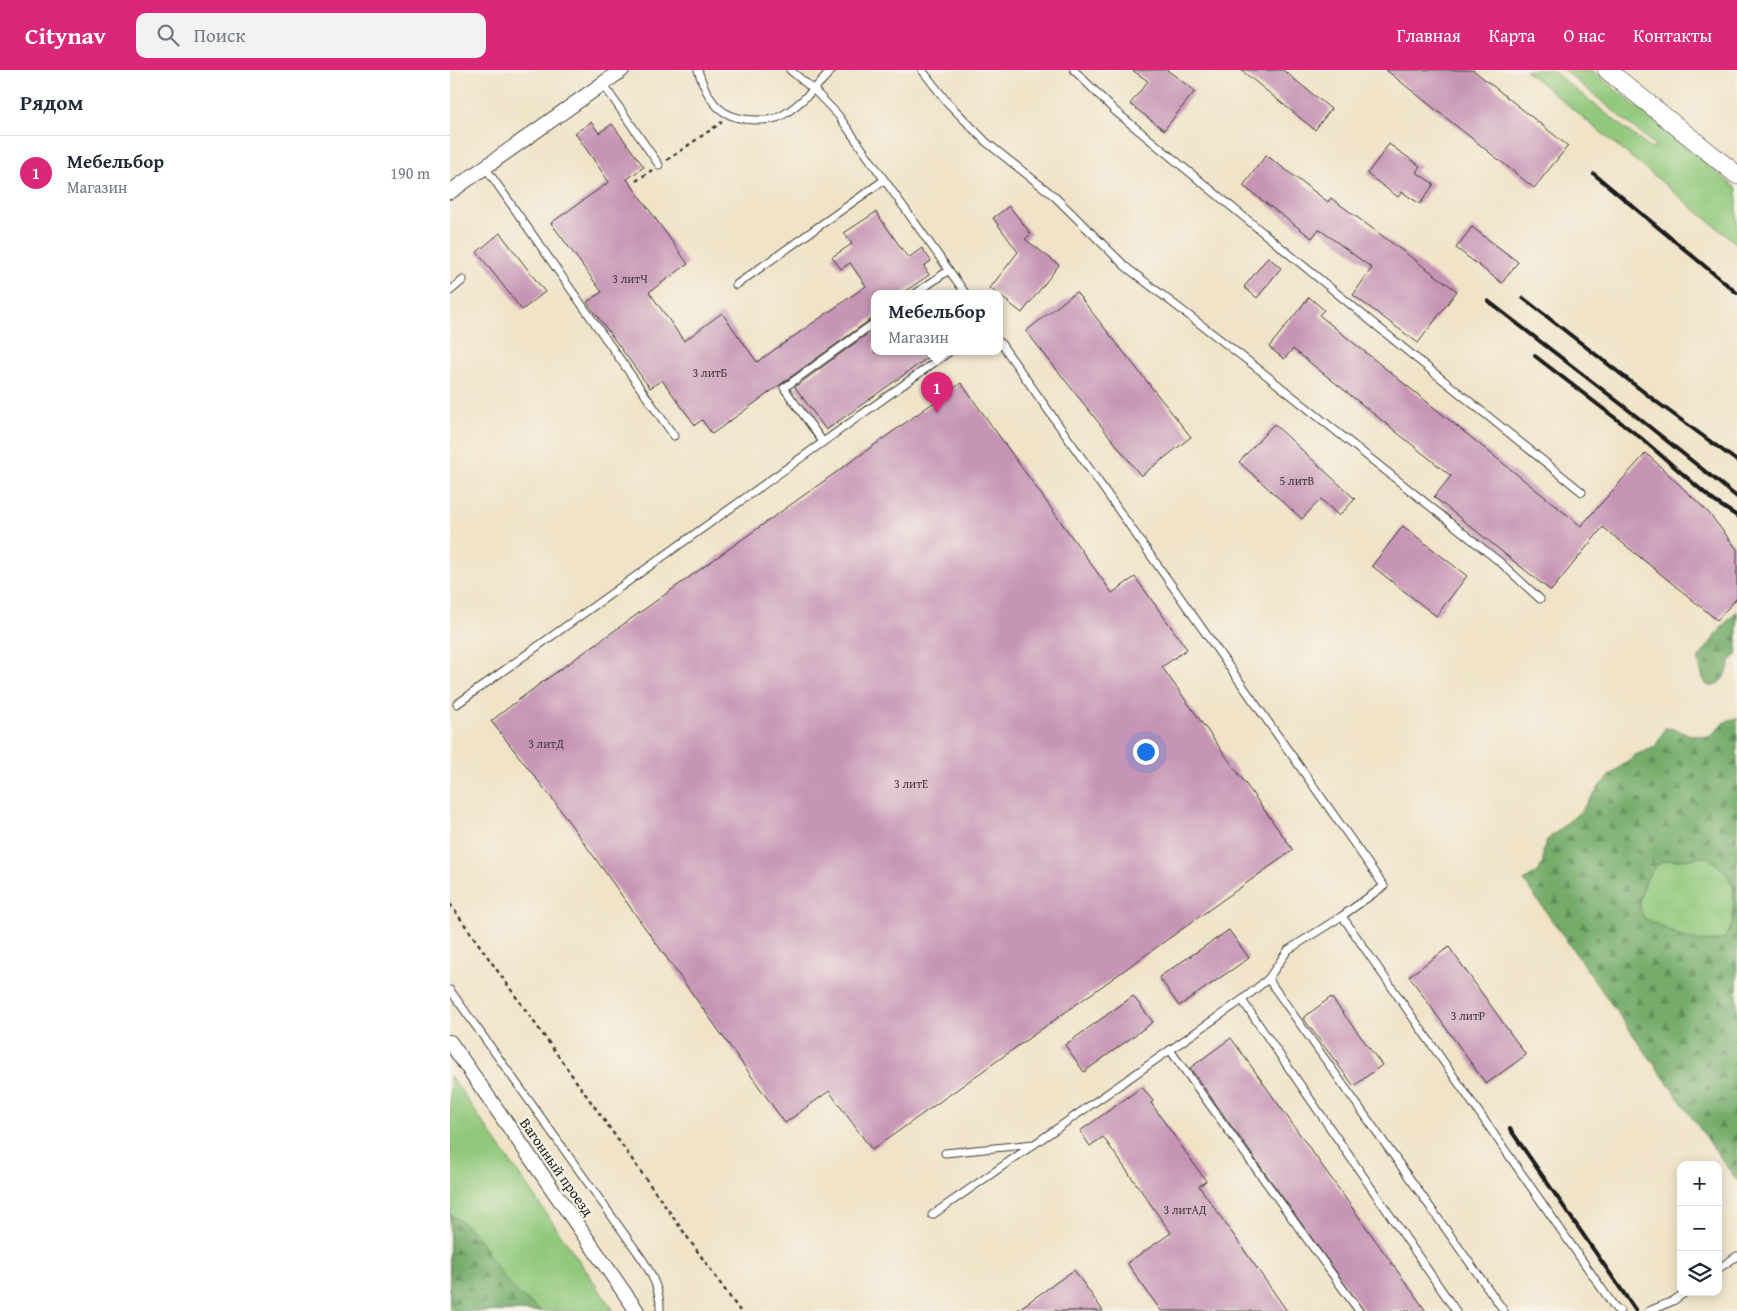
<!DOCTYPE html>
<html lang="ru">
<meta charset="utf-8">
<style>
:root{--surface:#fff;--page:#f2f2f3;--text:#1f2937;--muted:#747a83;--line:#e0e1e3;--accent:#db2777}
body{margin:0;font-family:"Gentium Book Plus",serif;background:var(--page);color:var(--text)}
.controls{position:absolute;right:15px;bottom:15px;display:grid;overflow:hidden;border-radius:10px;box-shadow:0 2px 12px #0003}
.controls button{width:45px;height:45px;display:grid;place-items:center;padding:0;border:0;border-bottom:1px solid var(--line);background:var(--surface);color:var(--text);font:25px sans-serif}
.you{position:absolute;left:695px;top:681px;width:18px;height:18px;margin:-12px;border:4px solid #fff;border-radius:50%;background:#1a73e8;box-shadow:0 0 0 8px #1a73e833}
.badge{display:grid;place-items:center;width:32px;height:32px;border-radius:50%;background:var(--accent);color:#fff;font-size:16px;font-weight:700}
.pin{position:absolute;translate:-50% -41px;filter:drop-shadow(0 1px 2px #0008)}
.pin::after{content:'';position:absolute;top:26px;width:18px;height:15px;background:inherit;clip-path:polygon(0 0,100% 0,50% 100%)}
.popup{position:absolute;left:421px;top:220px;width:132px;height:65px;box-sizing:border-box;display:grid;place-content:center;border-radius:10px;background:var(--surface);filter:drop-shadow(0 1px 4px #0005);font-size:16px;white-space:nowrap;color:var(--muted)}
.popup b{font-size:19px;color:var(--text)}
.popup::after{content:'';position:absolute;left:50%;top:100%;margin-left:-10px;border:10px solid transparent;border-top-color:var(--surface)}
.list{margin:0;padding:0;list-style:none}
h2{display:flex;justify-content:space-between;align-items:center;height:65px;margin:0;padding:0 20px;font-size:21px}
h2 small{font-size:16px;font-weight:400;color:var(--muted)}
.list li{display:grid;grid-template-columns:32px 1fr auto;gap:15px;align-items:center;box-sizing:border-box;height:75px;padding:0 20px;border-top:1px solid var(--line)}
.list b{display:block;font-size:19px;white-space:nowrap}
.list p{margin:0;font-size:16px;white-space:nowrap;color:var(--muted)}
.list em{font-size:16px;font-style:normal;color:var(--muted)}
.icon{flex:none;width:28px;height:28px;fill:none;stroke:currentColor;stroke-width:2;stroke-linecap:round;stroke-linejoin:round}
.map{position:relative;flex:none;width:1287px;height:1241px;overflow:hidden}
header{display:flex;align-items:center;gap:30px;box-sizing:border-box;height:70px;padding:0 25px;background:var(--accent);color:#fff}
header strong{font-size:24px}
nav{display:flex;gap:28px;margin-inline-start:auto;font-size:18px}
.search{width:350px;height:45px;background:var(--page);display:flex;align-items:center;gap:12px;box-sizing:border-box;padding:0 18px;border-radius:10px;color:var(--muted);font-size:19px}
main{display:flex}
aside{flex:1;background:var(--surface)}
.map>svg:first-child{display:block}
.grass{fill:#91c87b;stroke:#56724c}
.forest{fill:url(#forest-firs);stroke:#486444;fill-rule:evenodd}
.building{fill:#c695b5}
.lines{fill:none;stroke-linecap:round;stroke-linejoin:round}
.service-casing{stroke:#3c3a36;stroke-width:9}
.minor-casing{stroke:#3c3a36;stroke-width:16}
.tertiary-casing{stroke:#3c3a36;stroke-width:19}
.path{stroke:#3c3a36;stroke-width:2.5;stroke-dasharray:4 4;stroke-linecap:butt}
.service{stroke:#fff;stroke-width:7}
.minor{stroke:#fff;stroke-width:14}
.tertiary{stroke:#fff;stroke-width:18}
.rail{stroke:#1c1c1c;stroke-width:4}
.labels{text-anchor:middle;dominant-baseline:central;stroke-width:4.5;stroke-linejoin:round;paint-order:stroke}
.number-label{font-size:12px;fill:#463a42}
.street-label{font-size:15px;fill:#1c1c1c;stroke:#f7f3e8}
</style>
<header>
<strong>Citynav</strong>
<div class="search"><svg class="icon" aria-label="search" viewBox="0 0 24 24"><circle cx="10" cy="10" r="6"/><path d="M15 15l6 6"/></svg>Поиск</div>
<nav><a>Главная</a><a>Карта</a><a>О нас</a><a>Контакты</a></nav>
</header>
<main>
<aside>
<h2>Рядом<small></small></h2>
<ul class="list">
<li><span class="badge">1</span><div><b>Мебельбор</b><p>Магазин</p></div><em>190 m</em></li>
</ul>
</aside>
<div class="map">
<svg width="1287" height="1241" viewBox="0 0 1287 1241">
<defs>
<pattern id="forest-firs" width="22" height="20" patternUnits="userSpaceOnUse" patternTransform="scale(1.25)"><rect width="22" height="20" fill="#74ac6b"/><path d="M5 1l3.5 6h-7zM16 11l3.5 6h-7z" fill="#5e8b57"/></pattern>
</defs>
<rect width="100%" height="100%" fill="#f7f3e8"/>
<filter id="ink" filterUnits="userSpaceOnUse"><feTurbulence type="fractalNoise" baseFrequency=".02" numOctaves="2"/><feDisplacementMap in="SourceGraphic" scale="10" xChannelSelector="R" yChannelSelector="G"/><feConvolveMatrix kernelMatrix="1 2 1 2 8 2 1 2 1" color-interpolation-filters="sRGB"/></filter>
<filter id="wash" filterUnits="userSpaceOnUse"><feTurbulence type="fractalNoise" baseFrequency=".0096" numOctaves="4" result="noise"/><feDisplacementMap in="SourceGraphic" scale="20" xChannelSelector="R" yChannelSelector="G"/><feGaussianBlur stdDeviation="1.12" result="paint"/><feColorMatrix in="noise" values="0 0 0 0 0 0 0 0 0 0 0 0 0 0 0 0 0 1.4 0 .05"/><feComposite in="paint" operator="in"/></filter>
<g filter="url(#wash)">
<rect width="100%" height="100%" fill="#f0e3c8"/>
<g class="grass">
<polygon points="1075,0 1101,0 1201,79 1206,76 1114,0 1142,0 1287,119 1287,174"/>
<path d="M1247,787H1258L1276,802L1284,818L1283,850L1280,860L1274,869C1244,878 1221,861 1194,848C1193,845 1190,840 1190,837C1189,822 1200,794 1215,791C1226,789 1235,791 1247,787Z"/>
<polygon points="0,1005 164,1241 0,1241"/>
</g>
<g class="forest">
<path d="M1287,541V585L1280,591C1278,602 1275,610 1264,616C1261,616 1259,617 1256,614C1253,610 1248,593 1249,588L1272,557Z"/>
<path d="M1287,648V1111L1074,811L1089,801L1093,791V780L1097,770L1131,741L1152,713L1159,706L1185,685L1205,677L1215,658L1226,659L1236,664L1259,667C1271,658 1272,650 1287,648ZM1247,787H1258L1276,802L1284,818L1283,850L1280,860L1274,869C1244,878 1221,861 1194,848C1193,845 1190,840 1190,837C1189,822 1200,794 1215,791C1226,789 1235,791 1247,787Z"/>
<path d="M0,1145C29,1159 36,1183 54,1208C65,1223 76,1230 91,1241H6L0,1233Z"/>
</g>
<g id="blocks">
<g class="building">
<polygon points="682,0 717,0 745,21 714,60 680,34 698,11"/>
<polygon points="791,0 833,0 881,39 865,60"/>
<polygon points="936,0 1023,0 1118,76 1084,118"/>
<polygon points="141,52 149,63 162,54 194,97 177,109 238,194 199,222 234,271 272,243 307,292 416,216 400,193 391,199 382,187 402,174 394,163 426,142 458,188 472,178 481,191 474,196 479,205 451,224 424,224 424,248 421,249 262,364 252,350 245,355 212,310 200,318 137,232 152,222 101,153 159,112 125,63"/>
<polygon points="939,74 970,96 966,102 984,114 970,134 952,122 948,127 917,104"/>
<polygon points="816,85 878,132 881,128 1007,221 968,273 903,225 922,198 869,159 862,168 793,116"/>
<polygon points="559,136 581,164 575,169 609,195 572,243 540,218 568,182 543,148"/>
<polygon points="1022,157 1068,192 1052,213 1006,178"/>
<polygon points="50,163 95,222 72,240 27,182"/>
<polygon points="818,187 831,198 807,228 794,217"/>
<polygon points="626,222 741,367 691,406 576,261"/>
<polygon points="859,227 874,240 869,245 1131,456 1196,383 1258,442 1287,479 1287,528 1267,550 1153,457 1101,521 984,427 1001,406 843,279 834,289 819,277"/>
<polygon points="424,259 424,282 486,282 376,360 345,317"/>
<polygon points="511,313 662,523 685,507 737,579 712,597 843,780 422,1080 379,1021 335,1053 104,731 41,651 87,616"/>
<polygon points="824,354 905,429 889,446 871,429 852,449 789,392"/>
<polygon points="953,456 1017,506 986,546 922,496"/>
<polygon points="779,860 799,888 729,936 709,907"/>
<polygon points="999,877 1076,985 1036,1014 959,906"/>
<polygon points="683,926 703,952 634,1002 615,975"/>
<polygon points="881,927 932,995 904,1016 853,948"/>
<polygon points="781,968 976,1241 914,1241 740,998"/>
<polygon points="692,1017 703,1031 701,1033 756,1111 749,1116 837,1241 711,1241 677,1193 721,1163 653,1067 640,1076 630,1061"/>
<polygon points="624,1200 653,1241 566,1241"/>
</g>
</g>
</g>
<g filter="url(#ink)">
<use href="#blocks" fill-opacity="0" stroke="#3c3a36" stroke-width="1"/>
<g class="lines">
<g class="service-casing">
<g id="service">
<path d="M248,0C258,32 271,50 307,50C317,50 325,50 333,45C352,33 367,16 382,0"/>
<polyline points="340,0 364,20 388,45 516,224"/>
<polyline points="472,0 497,32 536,72 604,126 676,197 811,301 1051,493 1090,529"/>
<polyline points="624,0 665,41 956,280 1132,422"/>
<polyline points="153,14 209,95"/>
<polyline points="35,97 224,366"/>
<polyline points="286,215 434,110"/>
<polyline points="0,221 13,210"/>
<polyline points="465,224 499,200"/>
<polyline points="373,372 334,318 424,253"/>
<polyline points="7,634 499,282"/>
<polyline points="892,846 1166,1239 1170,1241"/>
<polyline points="818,909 1054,1241"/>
<path d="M0,920L193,1190C202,1205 211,1222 210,1241"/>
<polyline points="792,930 1006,1241"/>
<polyline points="720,980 909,1241"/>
<polyline points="495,1083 584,1074"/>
<polyline points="482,1145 792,930 818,909 838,880 892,846 934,816 550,272"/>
<polyline points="1268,1199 1287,1186"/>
<polyline points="1199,1241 1223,1231 1236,1222"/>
</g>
</g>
<g class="minor-casing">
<g id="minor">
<polyline points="0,122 172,0"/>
<polyline points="0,972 187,1241"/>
</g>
</g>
<g class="tertiary-casing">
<polyline id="tertiary" points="1157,0 1287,105"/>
</g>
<g class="path">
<polyline points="217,90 272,52"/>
<polyline points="186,111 202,100"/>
<polyline points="486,303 499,322"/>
<polyline points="0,834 290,1241"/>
</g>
<use href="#service" class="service"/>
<use href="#minor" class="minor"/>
<use href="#tertiary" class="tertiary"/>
<g class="rail">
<polyline points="1144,104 1287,223"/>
<polyline points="1073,228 1208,333 1287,391"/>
<polyline points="1038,231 1171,334 1287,427"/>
<polyline points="1085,286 1191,368 1264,431 1287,446"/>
<polyline points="1060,1059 1186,1241"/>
</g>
</g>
</g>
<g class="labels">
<g class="number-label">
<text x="180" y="208">3 литЧ</text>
<text x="260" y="302">3 литБ</text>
<text x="847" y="410">5 литВ</text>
<text x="96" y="673">3 литД</text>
<text x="461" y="713">3 литЕ</text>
<text x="1018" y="945">3 литР</text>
<text x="735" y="1139">3 литАД</text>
</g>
<g class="street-label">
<text transform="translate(107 1097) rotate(55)">Вагонный проезд</text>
</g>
</g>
</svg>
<div class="controls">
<button>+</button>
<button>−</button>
<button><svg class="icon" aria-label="layers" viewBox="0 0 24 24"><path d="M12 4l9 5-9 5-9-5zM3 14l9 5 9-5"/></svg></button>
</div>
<div class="you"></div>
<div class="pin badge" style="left:487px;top:343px">1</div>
<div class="popup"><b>Мебельбор</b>Магазин</div>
</div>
</main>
